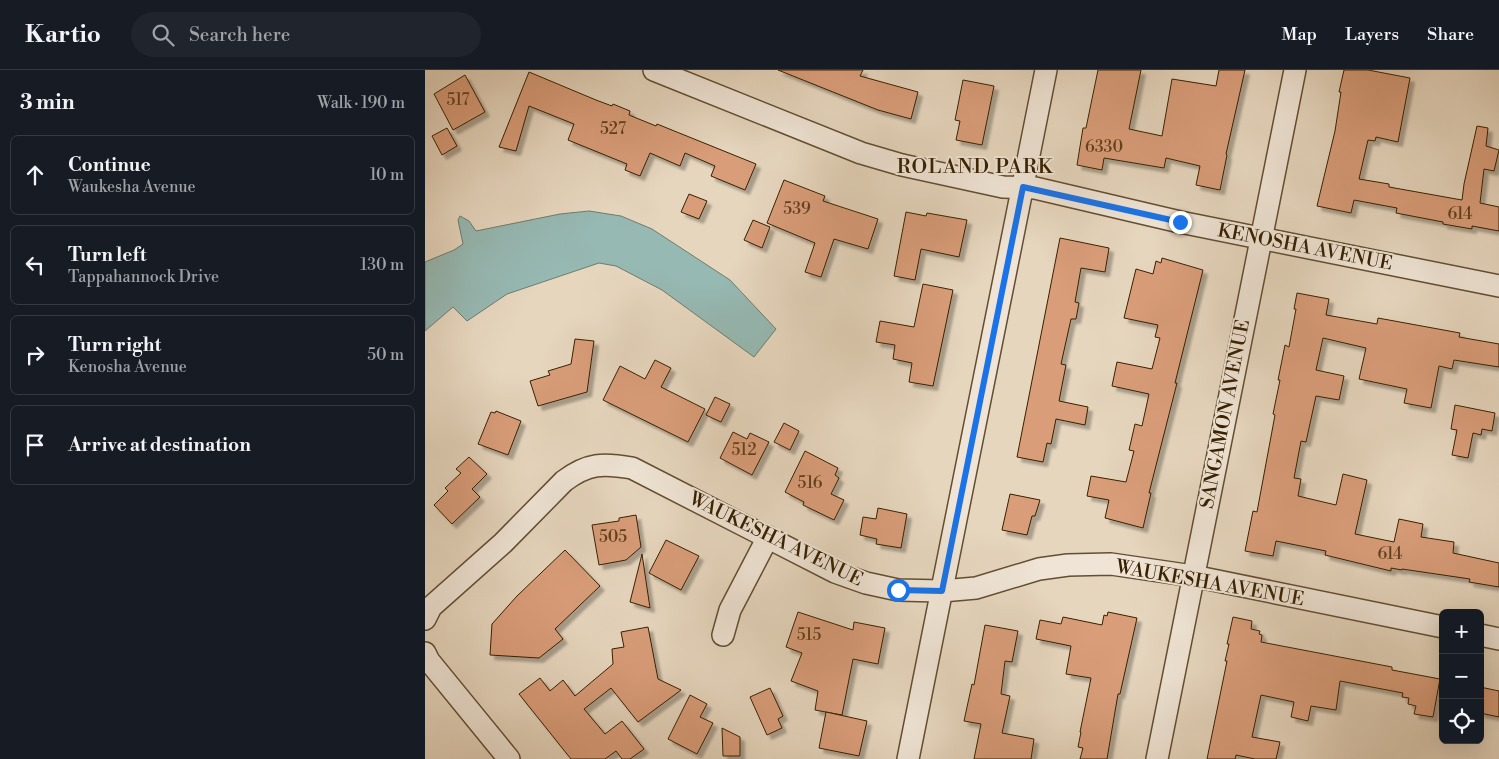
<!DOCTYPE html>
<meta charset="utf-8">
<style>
:root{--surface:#171b24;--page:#20242c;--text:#f1f3f6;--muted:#9ea1a6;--line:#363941}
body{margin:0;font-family:"Libre Bodoni",serif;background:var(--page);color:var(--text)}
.controls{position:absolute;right:15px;bottom:15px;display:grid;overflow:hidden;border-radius:8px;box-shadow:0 5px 20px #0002}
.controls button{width:45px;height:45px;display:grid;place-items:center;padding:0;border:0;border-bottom:1px solid var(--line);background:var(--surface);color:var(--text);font:25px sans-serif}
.stop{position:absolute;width:15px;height:15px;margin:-11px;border:4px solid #1a73e8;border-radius:50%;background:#fff}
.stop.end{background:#1a73e8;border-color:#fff;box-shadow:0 1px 5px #0008}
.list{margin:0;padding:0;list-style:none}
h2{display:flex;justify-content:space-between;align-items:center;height:65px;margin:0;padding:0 20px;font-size:21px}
h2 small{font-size:16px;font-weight:400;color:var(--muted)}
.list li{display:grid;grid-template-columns:32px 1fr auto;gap:15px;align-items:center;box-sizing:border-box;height:80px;margin:0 10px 10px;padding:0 10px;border:1px solid var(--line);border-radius:8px}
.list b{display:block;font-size:19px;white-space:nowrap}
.list p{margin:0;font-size:16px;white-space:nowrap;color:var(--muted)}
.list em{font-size:16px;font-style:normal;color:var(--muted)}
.icon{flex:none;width:28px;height:28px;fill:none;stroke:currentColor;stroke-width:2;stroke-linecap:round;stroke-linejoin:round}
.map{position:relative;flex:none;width:1074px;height:689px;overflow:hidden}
header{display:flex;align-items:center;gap:30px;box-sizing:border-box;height:70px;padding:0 25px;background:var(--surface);border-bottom:1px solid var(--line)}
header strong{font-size:24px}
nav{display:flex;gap:28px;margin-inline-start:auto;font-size:18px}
.search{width:350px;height:45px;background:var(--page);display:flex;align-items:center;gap:12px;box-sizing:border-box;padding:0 18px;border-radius:28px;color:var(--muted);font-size:19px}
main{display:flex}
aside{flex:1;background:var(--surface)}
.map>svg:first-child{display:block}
.water{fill:#96b9b3;stroke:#707c6b}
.building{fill:#d99d79;stroke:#372000;filter:url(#shadow)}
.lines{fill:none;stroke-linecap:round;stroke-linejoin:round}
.street-casing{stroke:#634e30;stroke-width:24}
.street{stroke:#efe4d5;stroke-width:21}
.route{stroke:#1a73e8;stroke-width:6}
.labels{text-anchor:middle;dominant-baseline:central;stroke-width:4;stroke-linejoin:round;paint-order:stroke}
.number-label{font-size:16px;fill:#603f1e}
.street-label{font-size:19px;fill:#372000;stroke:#efe4d5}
.neighbourhood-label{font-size:20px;letter-spacing:1px;fill:#372000;stroke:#efe4d5}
</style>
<header>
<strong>Kartio</strong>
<div class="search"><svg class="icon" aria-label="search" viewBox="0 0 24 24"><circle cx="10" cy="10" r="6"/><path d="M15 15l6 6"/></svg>Search here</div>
<nav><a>Map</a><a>Layers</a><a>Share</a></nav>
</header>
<main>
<aside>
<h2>3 min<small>Walk · 190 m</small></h2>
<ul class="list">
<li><svg class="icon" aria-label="ahead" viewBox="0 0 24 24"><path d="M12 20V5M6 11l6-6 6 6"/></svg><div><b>Continue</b><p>Waukesha Avenue</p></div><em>10 m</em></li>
<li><svg class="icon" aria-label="left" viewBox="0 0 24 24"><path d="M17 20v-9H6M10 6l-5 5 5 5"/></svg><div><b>Turn left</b><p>Tappahannock Drive</p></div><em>130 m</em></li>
<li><svg class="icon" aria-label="right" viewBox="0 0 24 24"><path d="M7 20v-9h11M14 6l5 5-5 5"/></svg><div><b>Turn right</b><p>Kenosha Avenue</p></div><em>50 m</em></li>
<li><svg class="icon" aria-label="arrive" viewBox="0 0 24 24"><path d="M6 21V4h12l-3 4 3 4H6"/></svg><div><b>Arrive at destination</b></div></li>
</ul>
</aside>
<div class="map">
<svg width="1074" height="689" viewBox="0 0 1074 689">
<defs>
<filter id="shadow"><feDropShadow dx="4.5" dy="4.5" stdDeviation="1" flood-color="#0004"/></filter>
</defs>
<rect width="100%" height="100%" fill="#e6d6be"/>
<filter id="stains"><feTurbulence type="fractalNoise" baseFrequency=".004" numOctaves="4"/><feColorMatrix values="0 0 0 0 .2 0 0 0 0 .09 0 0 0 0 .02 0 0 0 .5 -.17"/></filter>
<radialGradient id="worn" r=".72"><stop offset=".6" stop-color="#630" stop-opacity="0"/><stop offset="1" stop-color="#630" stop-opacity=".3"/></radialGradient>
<polygon class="water" points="164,141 196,146 227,159 305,210 351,259 329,287 237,220 191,196 174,193 82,224 42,251 28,237 0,261 0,192 29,180 38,174 33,150 35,146 44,151 51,161 135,144"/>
<g class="building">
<polygon points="353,0 438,0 435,6 493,22 486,49 453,40"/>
<polygon points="673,0 716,0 704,59 737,66 747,9 791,16 794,0 820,0 801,84 802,85 795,120 771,115 775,96 741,88 739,98 679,88 677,100 652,95 658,58 661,58"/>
<polygon points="919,0 943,0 985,8 973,72 951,67 950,71 943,70 934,109 964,114 964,117 1037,130 1039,114 1052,56 1063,58 1061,76 1074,80 1069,101 1059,99 1055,133 1074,137 1074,161 1047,156 1047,159 1018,154 1018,152 971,143 972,138 929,130 926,143 892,136 910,61 916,22 914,22"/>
<polygon points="104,2 171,30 187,36 188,34 205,41 204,45 231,56 232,54 331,94 320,120 286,106 290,96 260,83 255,96 225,83 215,106 200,100 202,94 143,70 149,54 104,36 91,81 74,77"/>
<polygon points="40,5 60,42 28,60 9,24"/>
<polygon points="538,10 569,16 557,75 531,70 535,51 530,50"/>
<polygon points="22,58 32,76 17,85 7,66"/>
<polygon points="359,110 400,126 398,131 453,149 443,179 409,169 396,207 380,202 390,173 342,153"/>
<polygon points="264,124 282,131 274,149 256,142"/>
<polygon points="481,142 501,146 502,143 542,150 534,187 496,179 490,210 469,206"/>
<polygon points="328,150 345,157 337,178 319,170"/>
<polygon points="635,168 684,178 680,202 656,198 650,232 654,233 651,249 646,249 636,294 641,295 634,331 663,337 660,355 631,349 626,374 622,373 618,392 592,387"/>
<polygon points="737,188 778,200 750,313 752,313 724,423 726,423 718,458 680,448 684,430 662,426 666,406 701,412 709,381 704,380 710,354 717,356 724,324 687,316 692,292 727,299 735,268 730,267 733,255 699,248 711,199 728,204 731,191 736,193"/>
<polygon points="498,214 528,220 508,316 484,312 487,293 468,289 470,275 451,272 455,251 489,257"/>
<polygon points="872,223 904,229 901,245 952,254 953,248 1035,263 1034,267 1074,274 1074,297 1029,290 1027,299 1014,296 1006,338 979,333 982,319 934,309 941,278 898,268 891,300 919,306 914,330 891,326 881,372 876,371 869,408 876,409 873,426 911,435 918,404 942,410 930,464 969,472 974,449 998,454 996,467 1029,472 1028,483 1074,493 1074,517 1044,512 1045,509 977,499 977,500 966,498 966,501 900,485 901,481 851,471 848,486 820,481 828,441 832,442 850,345 848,344 855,310 853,310 860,275 864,277 871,239 869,239"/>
<polygon points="150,269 169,271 162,322 113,336 105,311 125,305 123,301 146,294"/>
<polygon points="230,290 246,298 236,317 280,339 263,372 178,330 195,296 220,309"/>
<polygon points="290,327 305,334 296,352 281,345"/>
<polygon points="1030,335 1070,343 1067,361 1057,359 1056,365 1048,363 1043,388 1027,385 1032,360 1026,359"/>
<polygon points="71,341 96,351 83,385 53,374 66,342 70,343"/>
<polygon points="359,353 374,361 365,380 349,372"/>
<polygon points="308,362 322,369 325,363 344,372 327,405 295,388"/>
<polygon points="380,381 413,398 410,405 414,408 406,424 419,430 409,450 378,435 379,432 360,422"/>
<polygon points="44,387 62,404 47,419 55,427 27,454 9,435 23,421 20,418 36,403 31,399"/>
<polygon points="585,424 615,430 610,446 607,446 602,465 577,460"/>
<polygon points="453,438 482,444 476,478 451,474 452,469 435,465 438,447 451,449"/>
<polygon points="211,445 216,477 201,490 174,495 167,455 194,451 194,448"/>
<polygon points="241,470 274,486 256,520 224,503"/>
<polygon points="140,480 175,516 130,559 138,569 114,588 65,585 67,554 92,526"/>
<polygon points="217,484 225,538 205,532"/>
<polygon points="373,542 428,560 429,552 460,558 453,594 428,589 417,645 390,640 393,621 366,611 377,583 361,577"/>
<polygon points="683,542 712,548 695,624 693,624 682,689 655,689 658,678 653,677 656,662 655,662 666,608 641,604 646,576 611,569 615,550 636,554 638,547 677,555 679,545 682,546"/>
<polygon points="808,547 827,551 826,559 835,561 834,564 837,565 836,572 967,597 967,600 1015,609 1008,647 989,644 991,636 983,634 984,628 977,627 978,623 915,611 911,640 886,636 883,651 866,647 869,632 836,625 827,667 855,672 851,689 830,689 811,685 810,689 782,689 802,591 800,591 804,574 802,574"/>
<polygon points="560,555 593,561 587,592 580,591 576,624 585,626 577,663 609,669 606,689 549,689 556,654 539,651 547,614 549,615"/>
<polygon points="223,557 233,609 256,620 213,652 186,618 159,639 180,664 197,651 219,679 205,689 197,689 191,681 180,689 146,689 94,624 115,608 125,621 138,610 150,626 188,594 187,579 199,577 196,562"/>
<polygon points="1055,617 1074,621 1074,647 1055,643"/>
<polygon points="345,618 358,646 353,649 357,658 342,665 325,627"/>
<polygon points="265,625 282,634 275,647 288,653 272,684 243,669"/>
<polygon points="401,642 442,651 434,686 394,678"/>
<polygon points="297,658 315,667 315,686 298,686"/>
</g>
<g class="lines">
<g class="street-casing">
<g id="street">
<polyline points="229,0 436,83 477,95 578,117 610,118 755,152 1074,216"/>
<path d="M0,549L6,537L78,473L139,411C163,393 178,393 207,398L410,502L441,513L473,520L517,521L551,518L614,499L643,495L686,494L768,506L1018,557"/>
<polyline points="298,565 305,540 343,467"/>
<polyline points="1055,565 1074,569"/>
<polyline points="0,583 4,591 84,689"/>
<polyline points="483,689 621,0"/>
<polyline points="732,689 870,0"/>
</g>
</g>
<use href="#street" class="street"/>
</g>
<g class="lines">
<polyline class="route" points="473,520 517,521 598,117 755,152"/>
</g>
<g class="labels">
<g class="number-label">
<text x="33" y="30">517</text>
<text x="188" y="59">527</text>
<text x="679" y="77">6330</text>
<text x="372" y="139">539</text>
<text x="1035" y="144">614</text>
<text x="319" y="380">512</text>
<text x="385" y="413">516</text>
<text x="188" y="467">505</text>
<text x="965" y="484">614</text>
<text x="384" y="565">515</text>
</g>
<g class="street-label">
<text transform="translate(880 177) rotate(11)">KENOSHA AVENUE</text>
<text transform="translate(800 344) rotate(-79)">SANGAMON AVENUE</text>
<text transform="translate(351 469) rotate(26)">WAUKESHA AVENUE</text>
<text transform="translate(785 513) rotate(10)">WAUKESHA AVENUE</text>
</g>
<g class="neighbourhood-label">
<text x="550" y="97">ROLAND PARK</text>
</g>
</g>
<rect width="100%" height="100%" filter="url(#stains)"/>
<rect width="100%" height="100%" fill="url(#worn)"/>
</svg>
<div class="controls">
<button>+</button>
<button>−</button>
<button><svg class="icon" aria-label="locate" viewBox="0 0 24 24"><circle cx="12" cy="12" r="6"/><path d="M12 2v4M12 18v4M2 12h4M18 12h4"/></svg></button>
</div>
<div class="stop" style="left:473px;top:520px"></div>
<div class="stop end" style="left:755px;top:152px"></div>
</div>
</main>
